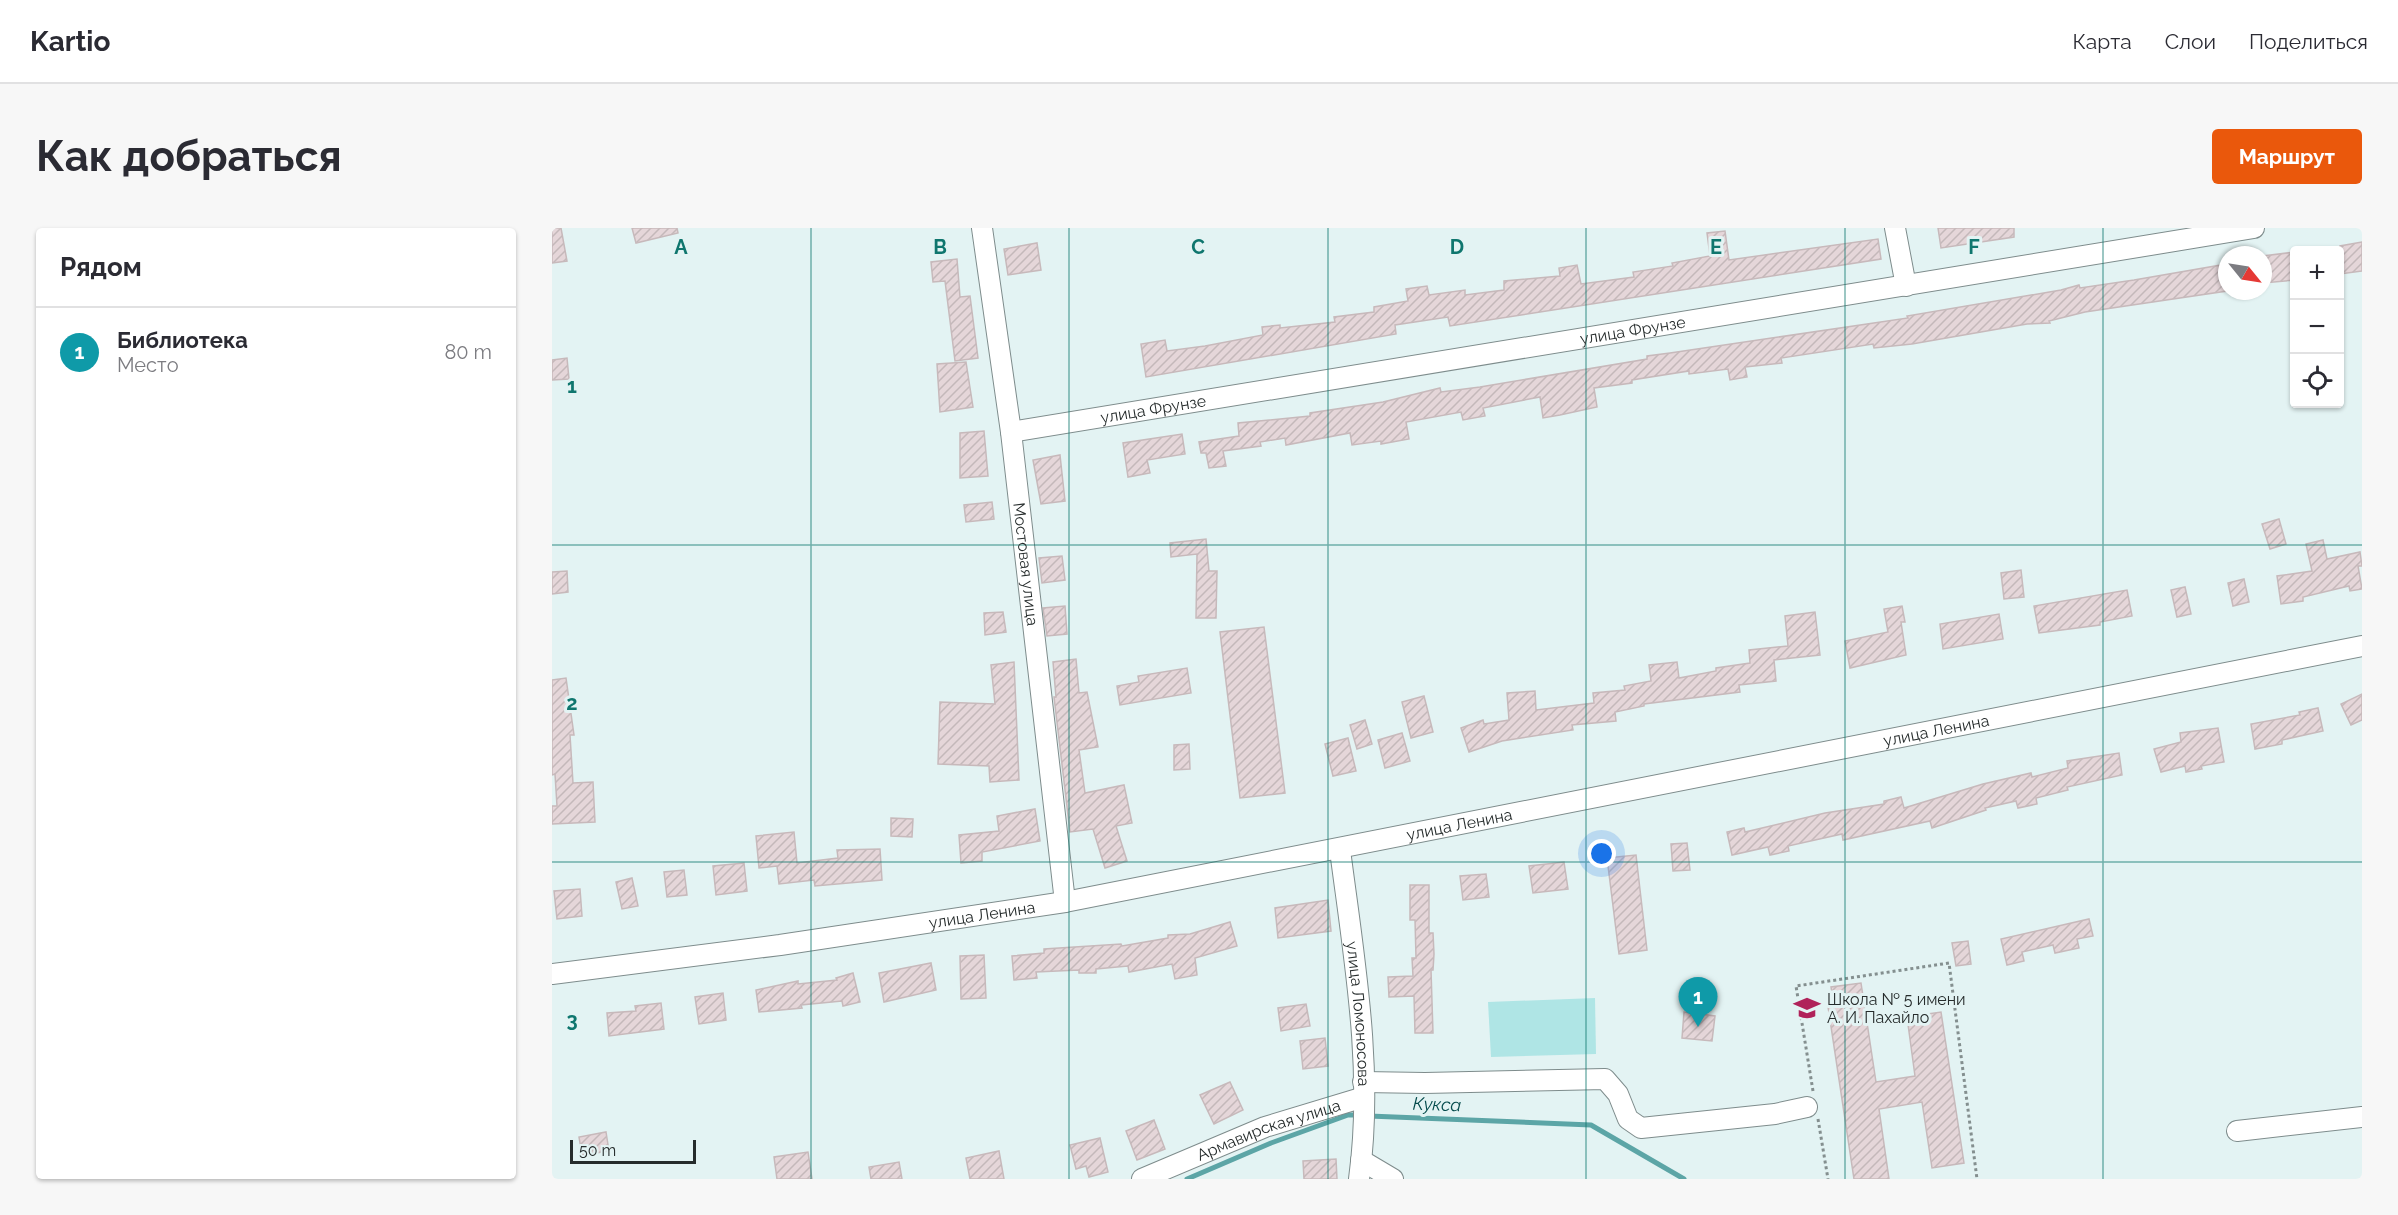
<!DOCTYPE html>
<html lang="ru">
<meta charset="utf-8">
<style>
:root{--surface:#fff;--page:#f7f7f7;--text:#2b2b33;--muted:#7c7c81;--line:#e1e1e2;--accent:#ea580c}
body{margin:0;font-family:Raleway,sans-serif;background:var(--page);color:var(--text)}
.controls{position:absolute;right:18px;top:18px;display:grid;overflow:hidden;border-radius:6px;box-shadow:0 2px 4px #0004}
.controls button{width:54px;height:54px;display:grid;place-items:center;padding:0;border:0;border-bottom:2px solid var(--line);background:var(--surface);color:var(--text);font:30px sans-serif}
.compass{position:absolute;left:1666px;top:18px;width:54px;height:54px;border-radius:50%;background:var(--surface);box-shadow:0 2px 4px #0004;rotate:120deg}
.scale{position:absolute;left:18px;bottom:15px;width:126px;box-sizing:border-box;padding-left:6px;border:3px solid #262c2c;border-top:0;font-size:16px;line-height:21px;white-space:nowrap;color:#262c2c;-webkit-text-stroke:4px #e3f3f3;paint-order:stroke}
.you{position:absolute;left:1050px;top:626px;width:21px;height:21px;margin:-15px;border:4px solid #fff;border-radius:50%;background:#1a73e8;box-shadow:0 0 0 9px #1a73e833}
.badge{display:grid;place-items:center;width:39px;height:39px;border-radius:50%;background:var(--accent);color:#fff;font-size:20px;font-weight:700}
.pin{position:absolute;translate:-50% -50px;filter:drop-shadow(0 2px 3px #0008)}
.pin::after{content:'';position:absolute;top:32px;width:21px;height:18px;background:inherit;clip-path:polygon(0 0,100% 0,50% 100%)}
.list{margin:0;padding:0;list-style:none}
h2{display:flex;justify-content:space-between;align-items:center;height:78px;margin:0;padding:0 24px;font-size:26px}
h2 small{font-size:20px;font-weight:400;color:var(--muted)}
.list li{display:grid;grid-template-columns:39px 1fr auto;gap:18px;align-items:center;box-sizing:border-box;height:90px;padding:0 24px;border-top:2px solid var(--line)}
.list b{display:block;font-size:22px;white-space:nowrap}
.list p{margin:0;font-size:20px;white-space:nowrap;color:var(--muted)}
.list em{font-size:20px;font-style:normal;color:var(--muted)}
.icon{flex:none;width:33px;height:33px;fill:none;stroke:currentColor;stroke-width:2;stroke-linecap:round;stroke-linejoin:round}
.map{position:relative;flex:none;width:1810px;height:951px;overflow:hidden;border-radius:6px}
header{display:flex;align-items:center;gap:36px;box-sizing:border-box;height:84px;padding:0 30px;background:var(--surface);border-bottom:2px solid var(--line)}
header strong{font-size:28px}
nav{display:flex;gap:33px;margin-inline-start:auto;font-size:21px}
.intro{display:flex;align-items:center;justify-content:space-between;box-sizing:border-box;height:144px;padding:0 36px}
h1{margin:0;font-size:42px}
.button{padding:15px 27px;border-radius:6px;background:var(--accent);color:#fff;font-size:21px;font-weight:700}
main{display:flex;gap:36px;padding:0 36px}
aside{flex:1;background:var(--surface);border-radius:6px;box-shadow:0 2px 4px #0004}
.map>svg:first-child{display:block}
.pitch{fill:#afe5e5}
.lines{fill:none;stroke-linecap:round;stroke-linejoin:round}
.stream{stroke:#5ca5a6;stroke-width:5}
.building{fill:url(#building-hatch);stroke:#c7b9bb;stroke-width:1.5}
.minor-casing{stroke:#7e8c8c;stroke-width:22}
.path{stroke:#848f8f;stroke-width:3;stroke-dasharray:3 3;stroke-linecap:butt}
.minor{stroke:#fff;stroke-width:20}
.grid{fill:none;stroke:#0f766e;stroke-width:1.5;stroke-opacity:0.55}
.labels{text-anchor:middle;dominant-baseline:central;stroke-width:6;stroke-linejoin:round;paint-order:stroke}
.street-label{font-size:16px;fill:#262c2c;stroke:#e3f3f3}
.poi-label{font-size:16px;fill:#262c2c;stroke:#e3f3f3;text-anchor:start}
.water-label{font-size:18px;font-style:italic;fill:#054b4c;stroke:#e3f3f3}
.grid-label{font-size:20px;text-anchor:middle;font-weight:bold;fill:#0f766e;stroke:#e3f3f3;stroke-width:6;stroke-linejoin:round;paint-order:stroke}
</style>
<header>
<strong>Kartio</strong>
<nav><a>Карта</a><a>Слои</a><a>Поделиться</a></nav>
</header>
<div class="intro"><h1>Как добраться</h1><a class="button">Маршрут</a></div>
<main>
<aside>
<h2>Рядом<small></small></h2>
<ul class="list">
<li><span class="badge" style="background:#0f9aa8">1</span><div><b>Библиотека</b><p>Место</p></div><em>80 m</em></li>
</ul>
</aside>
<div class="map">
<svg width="1810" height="951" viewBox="0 0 1810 951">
<defs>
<pattern id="building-hatch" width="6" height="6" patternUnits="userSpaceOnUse" patternTransform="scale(1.5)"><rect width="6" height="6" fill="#e5d6d9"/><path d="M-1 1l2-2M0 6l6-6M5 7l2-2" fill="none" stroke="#c4b8ba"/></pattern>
</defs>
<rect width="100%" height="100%" fill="#e3f3f3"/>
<polygon class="pitch" points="1043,770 1044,826 939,829 936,774"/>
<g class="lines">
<g class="stream">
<polyline points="817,888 1039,897 1132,951"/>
<polyline points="635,951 719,915 796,887 807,887"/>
</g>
</g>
<g class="building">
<polygon points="0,0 9,0 15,33 0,35"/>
<polygon points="80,0 125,0 126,5 84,15"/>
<polygon points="1386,0 1462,0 1462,9 1389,20"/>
<polygon points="1173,3 1177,32 1326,11 1329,31 898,98 896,89 843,97 844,106 594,149 589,116 613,112 615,123 653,118 711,107 710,99 728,97 728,100 783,94 782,89 822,84 822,79 856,73 854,61 875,58 877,67 913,62 913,67 952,62 952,53 1008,48 1007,40 1025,37 1029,56 1082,49 1081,44 1121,38 1120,35 1158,28 1155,5"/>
<polygon points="1810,14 1810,43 1788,46 1788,18"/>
<polygon points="485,15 489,42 456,47 452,21"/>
<polygon points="1743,24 1743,52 1711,55 1711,28"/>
<polygon points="405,31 408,69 418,68 426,130 403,133 393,53 381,54 379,34"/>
<polygon points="1675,36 1675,63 1533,84 1497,93 1498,95 1475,96 1360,116 1322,120 1321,116 1229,130 1230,135 1193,139 1195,149 1178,152 1176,141 1137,146 1137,143 1080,152 1080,155 1042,160 1045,179 1008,187 991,190 988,169 931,180 933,188 911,192 909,184 854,194 857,211 829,216 829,213 800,217 798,205 734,217 733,210 708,214 709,218 671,223 674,238 657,240 654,225 649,225 647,214 687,208 686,195 758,188 758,185 831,174 888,160 889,164 928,159 1095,131 1095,128 1118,125 1356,90 1355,88 1509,62 1527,57 1528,60 1582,52"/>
<polygon points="15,130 17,151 0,152 0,132"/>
<polygon points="414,134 421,179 388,184 385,136"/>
<polygon points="432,203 436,248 408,250 408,205"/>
<polygon points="630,206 633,226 595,232 598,245 576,249 571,215"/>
<polygon points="508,227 513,273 489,276 481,232"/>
<polygon points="440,274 442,291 414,294 412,277"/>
<polygon points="1727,291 1734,316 1718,321 1710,296"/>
<polygon points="654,311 657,343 665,343 664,390 644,390 645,326 619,329 618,315"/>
<polygon points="1771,312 1775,331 1808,324 1810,338 1806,338 1810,361 1798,363 1797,358 1751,369 1751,373 1729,376 1725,348 1760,343 1754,316"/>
<polygon points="510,328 513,352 490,355 487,330"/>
<polygon points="1469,342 1472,369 1452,371 1449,345"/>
<polygon points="15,343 16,364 0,366 0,344"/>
<polygon points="1692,351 1697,374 1681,378 1676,355"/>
<polygon points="1633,359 1639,386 1625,389 1619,362"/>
<polygon points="1575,362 1580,388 1548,394 1548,397 1487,405 1482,378"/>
<polygon points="513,378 515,406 495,408 491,380"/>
<polygon points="1350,378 1353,394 1349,394 1354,427 1298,440 1293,413 1336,404 1332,381"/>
<polygon points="451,384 454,404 433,407 432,385"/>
<polygon points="1263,384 1268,427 1222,432 1224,453 1187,457 1188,464 1092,476 1092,478 1063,484 1064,493 1020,497 1021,502 950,513 917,524 909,500 931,492 932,496 957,492 955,465 983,463 984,482 1042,475 1041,465 1073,462 1072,458 1099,453 1097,437 1125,434 1127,450 1164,443 1164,440 1198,435 1197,422 1236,418 1233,388"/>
<polygon points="1447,386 1451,411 1391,421 1388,396"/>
<polygon points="712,399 733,565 688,570 668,404"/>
<polygon points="524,431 527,465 535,464 546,519 527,522 533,565 572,557 580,595 564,598 575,633 553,640 541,601 518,604 502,469 504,469 501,434"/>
<polygon points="462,434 467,552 438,554 437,538 386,536 388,474 443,476 439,437"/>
<polygon points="635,440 639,465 568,477 565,458 587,454 586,448"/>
<polygon points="14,450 22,507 18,507 21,555 41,554 43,594 0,596 0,578 5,578 3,546 0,547 0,452"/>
<polygon points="1810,466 1810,492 1799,497 1789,476"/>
<polygon points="872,468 881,504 859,510 850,474"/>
<polygon points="1766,480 1771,503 1730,512 1730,516 1703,521 1699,496 1748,487 1747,484"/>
<polygon points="813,492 820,516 805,521 798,497"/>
<polygon points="1666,500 1672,534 1649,538 1650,541 1634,544 1633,538 1609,544 1602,521 1629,514 1628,505"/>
<polygon points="850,505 858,533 833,540 826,512"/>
<polygon points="796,510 804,543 781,548 773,516"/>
<polygon points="637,516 638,541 622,542 622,517"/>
<polygon points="1567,525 1570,547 1515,559 1516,562 1484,570 1485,576 1466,580 1464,573 1433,580 1434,582 1380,600 1378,593 1291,612 1290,606 1236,618 1237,623 1218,627 1216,619 1180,627 1175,604 1192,600 1193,604 1273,585 1332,576 1332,573 1349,569 1352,580 1431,556 1479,545 1480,549 1516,540 1515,533"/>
<polygon points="483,581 488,613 430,624 430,633 409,635 407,607 447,603 445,588"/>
<polygon points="339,590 361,591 360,609 339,608"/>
<polygon points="242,604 245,635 286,630 285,622 328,621 330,652 263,658 262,652 227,656 225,638 207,640 204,608"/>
<polygon points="1135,615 1138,642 1121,643 1119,616"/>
<polygon points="1084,627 1095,722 1067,726 1055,630"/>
<polygon points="1012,634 1016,661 981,665 977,638"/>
<polygon points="192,635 195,663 164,667 161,638"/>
<polygon points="132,642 135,667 115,669 112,644"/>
<polygon points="934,646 937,669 911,672 908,648"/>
<polygon points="80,650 86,678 70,681 64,654"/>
<polygon points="858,657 877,657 877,705 881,705 882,726 881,742 879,742 881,805 863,805 862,768 837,769 836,749 861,748 860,730 864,730 863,692 858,692"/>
<polygon points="28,661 30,688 5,691 2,663"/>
<polygon points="776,672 779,703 726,710 723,680"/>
<polygon points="1537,691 1541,708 1525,711 1527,720 1503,725 1501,717 1470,724 1472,733 1455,737 1449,711"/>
<polygon points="678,694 685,718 643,730 645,747 623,751 620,736 577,744 576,738 544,741 544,745 527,745 527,742 484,744 485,750 462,752 460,728 492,725 492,721 569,716 570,718 616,710 616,707 638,706"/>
<polygon points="1416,713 1419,736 1404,738 1400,715"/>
<polygon points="432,727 434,770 409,771 408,728"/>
<polygon points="379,735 384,762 332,774 327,745"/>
<polygon points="301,745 308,774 291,778 290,773 249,777 250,780 207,784 204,762 246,753 246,756 285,752 284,750"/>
<polygon points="1309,755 1324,854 1363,848 1355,789 1389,784 1412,935 1380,940 1370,874 1327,881 1337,951 1302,951 1275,772 1281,772 1279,759"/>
<polygon points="171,765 174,792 147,796 143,769"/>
<polygon points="109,775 112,801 57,808 55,785 84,783 83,778"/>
<polygon points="754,776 758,798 729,803 726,780"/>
<polygon points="1132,784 1163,788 1160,813 1130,810"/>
<polygon points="773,810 776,838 751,841 748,813"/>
<polygon points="678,854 691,882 662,896 648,867"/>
<polygon points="602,892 613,921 585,932 574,903"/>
<polygon points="54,904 57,923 30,927 27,909"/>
<polygon points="548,910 556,944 537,949 534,938 524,941 518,917"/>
<polygon points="447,923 452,951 418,951 414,930"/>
<polygon points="256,924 260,951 225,951 222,929"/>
<polygon points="784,931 785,951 752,951 751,933"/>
<polygon points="347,934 350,951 319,951 317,939"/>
</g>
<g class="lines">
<g class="minor-casing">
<g id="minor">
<path id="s1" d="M430,0L459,204L513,674"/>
<polyline points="1343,0 1354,58"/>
<path id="s2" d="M459,204L1702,0"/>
<path id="s3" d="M788,622C802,730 822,842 807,951"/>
<path id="s4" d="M0,746L228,717L513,674L1810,418"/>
<polyline points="811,854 873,855 1053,851 1066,866 1076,891 1089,900 1223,886 1255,879"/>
<polyline points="1685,903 1810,889"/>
<polyline points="809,932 841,951"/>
<path id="s5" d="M590,951L713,899L812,869"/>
</g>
</g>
<g class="path">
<polyline points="1261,863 1244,758 1397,735 1425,951"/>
<polyline points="1266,891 1276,951"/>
</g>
<use href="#minor" class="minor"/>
</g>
<path class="grid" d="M259,0V951M517,0V951M776,0V951M1034,0V951M1293,0V951M1551,0V951M0,317H1810M0,634H1810"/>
<defs>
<g id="school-bare" transform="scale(2.07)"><path d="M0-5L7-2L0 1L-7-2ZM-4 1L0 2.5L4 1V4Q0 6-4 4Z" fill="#b0225a" stroke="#e3f3f3" stroke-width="2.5" paint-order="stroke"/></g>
</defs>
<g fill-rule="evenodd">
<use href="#school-bare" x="1255" y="780"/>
</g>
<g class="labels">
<g class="street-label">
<text stroke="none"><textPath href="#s2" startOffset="630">улица Фрунзе</textPath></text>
<text stroke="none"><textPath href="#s2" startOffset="144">улица Фрунзе</textPath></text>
<text stroke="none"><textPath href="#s1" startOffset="339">Мостовая улица</textPath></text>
<text stroke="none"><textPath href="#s4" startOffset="1406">улица Ленина</textPath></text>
<text stroke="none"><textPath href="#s4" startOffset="920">улица Ленина</textPath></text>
<text stroke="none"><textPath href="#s4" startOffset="434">улица Ленина</textPath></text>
<text stroke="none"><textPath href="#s3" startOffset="165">улица Ломоносова</textPath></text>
<text stroke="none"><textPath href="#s5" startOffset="136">Армавирская улица</textPath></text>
</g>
<g class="poi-label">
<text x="1275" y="771">Школа № 5 имени<tspan x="1275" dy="18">А. И. Пахайло</tspan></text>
</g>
<g class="water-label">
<text transform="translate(885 876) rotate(2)">Кукса</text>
</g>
</g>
<g class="grid-label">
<text x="129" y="26">A</text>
<text x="388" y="26">B</text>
<text x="646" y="26">C</text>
<text x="905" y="26">D</text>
<text x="1164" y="26">E</text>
<text x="1422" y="26">F</text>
<text x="20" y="165">1</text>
<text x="20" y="482">2</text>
<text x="20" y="799">3</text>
</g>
</svg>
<div class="controls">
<button>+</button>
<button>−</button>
<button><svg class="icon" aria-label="locate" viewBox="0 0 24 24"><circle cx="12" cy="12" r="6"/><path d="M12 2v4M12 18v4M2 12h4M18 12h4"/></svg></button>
</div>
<svg class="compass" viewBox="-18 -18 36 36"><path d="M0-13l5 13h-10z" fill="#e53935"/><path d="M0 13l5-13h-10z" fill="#7c7c81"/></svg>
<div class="scale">50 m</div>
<div class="you"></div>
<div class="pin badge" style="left:1146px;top:799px;background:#0f9aa8">1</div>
</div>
</main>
